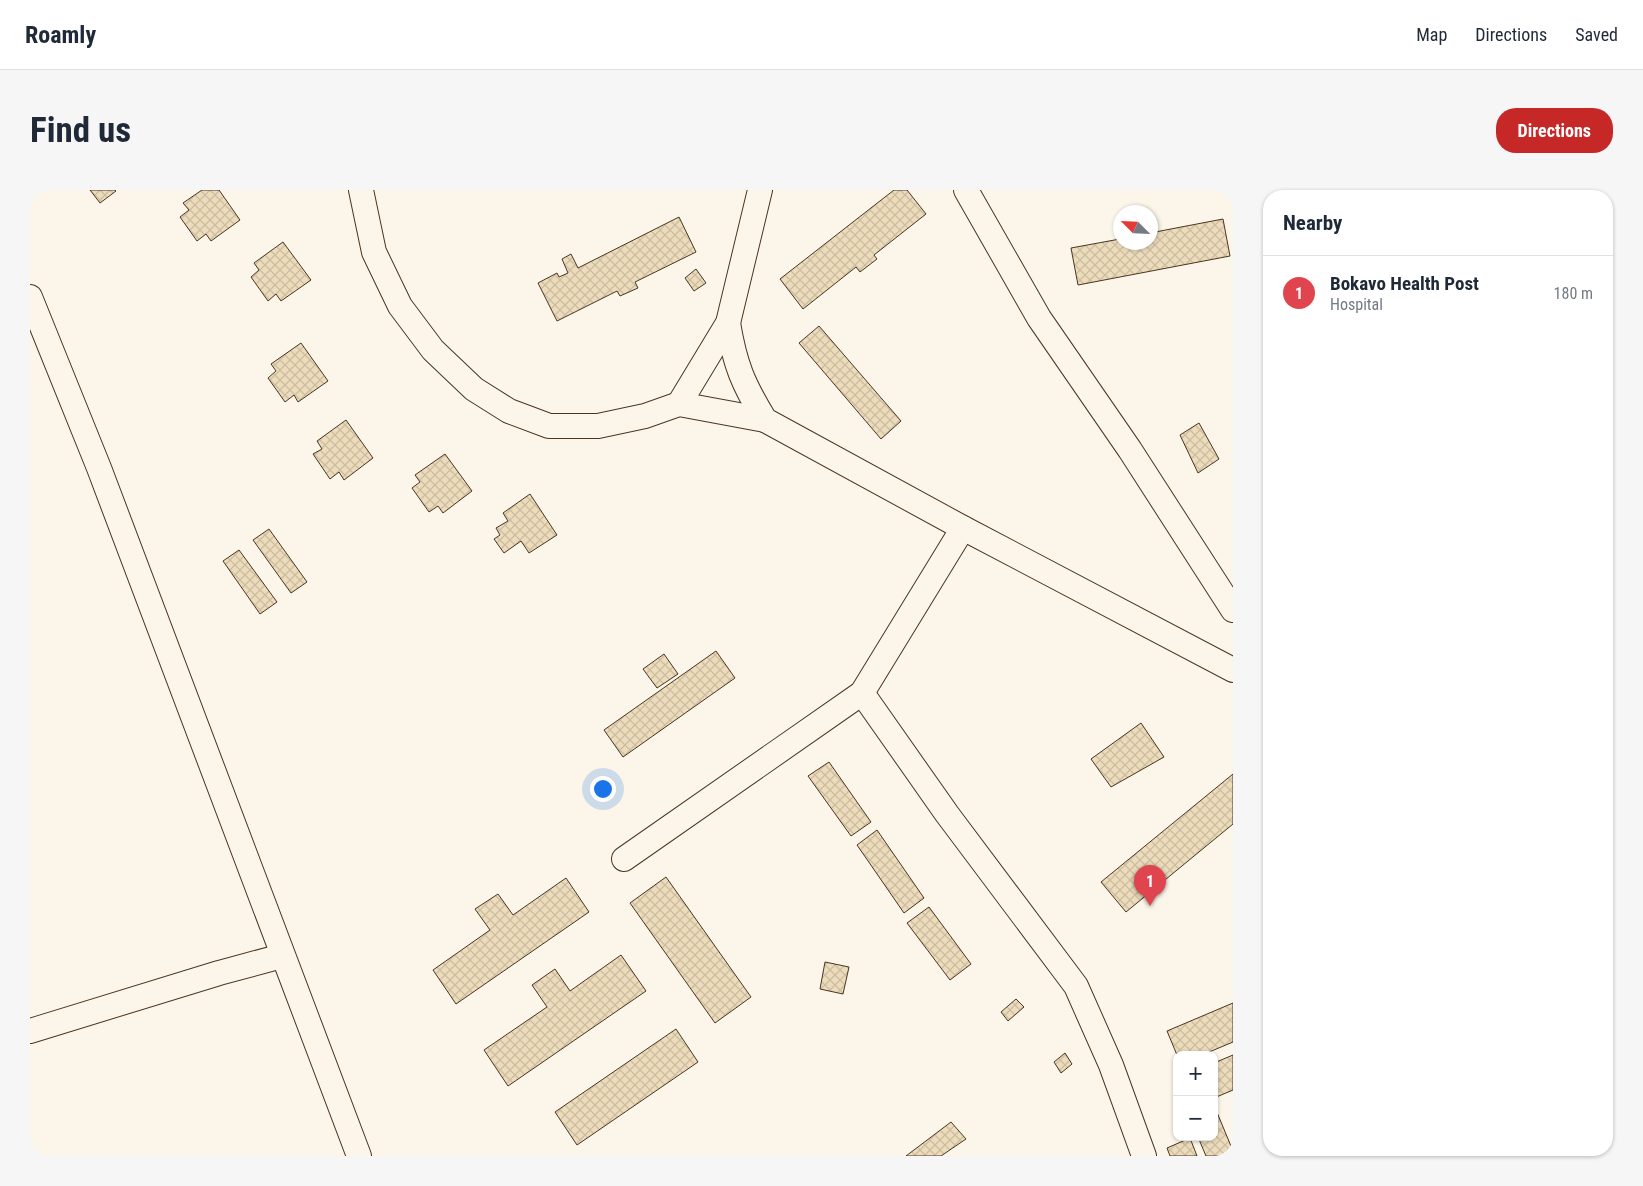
<!DOCTYPE html>
<meta charset="utf-8">
<style>
:root{--surface:#fff;--page:#f6f6f7;--text:#1f2937;--muted:#747a83;--line:#e0e1e3;--accent:#c62828}
body{margin:0;font-family:"Roboto Condensed",sans-serif;background:var(--page);color:var(--text)}
.controls{position:absolute;right:15px;bottom:15px;display:grid;overflow:hidden;border-radius:10px;box-shadow:0 1px 4px #0004}
.controls button{width:45px;height:45px;display:grid;place-items:center;padding:0;border:0;border-bottom:1px solid var(--line);background:var(--surface);color:var(--text);font:25px sans-serif}
.compass{position:absolute;left:1083px;top:15px;width:45px;height:45px;border-radius:50%;background:var(--surface);box-shadow:0 1px 4px #0004;rotate:294deg}
.you{position:absolute;left:572px;top:598px;width:18px;height:18px;margin:-12px;border:4px solid #fff;border-radius:50%;background:#1a73e8;box-shadow:0 0 0 8px #1a73e833}
.badge{display:grid;place-items:center;width:32px;height:32px;border-radius:50%;background:var(--accent);color:#fff;font-size:16px;font-weight:700}
.pin{position:absolute;translate:-50% -41px;filter:drop-shadow(0 1px 2px #0008)}
.pin::after{content:'';position:absolute;top:26px;width:18px;height:15px;background:inherit;clip-path:polygon(0 0,100% 0,50% 100%)}
.list{margin:0;padding:0;list-style:none}
h2{display:flex;justify-content:space-between;align-items:center;height:65px;margin:0;padding:0 20px;font-size:21px}
h2 small{font-size:16px;font-weight:400;color:var(--muted)}
.list li{display:grid;grid-template-columns:32px 1fr auto;gap:15px;align-items:center;box-sizing:border-box;height:75px;padding:0 20px;border-top:1px solid var(--line)}
.list b{display:block;font-size:19px;white-space:nowrap}
.list p{margin:0;font-size:16px;white-space:nowrap;color:var(--muted)}
.list em{font-size:16px;font-style:normal;color:var(--muted)}
.map{position:relative;flex:none;width:1203px;height:966px;overflow:hidden;border-radius:20px}
header{display:flex;align-items:center;gap:30px;box-sizing:border-box;height:70px;padding:0 25px;background:var(--surface);border-bottom:1px solid var(--line)}
header strong{font-size:24px}
nav{display:flex;gap:28px;margin-inline-start:auto;font-size:18px}
.intro{display:flex;align-items:center;justify-content:space-between;box-sizing:border-box;height:120px;padding:0 30px}
h1{margin:0;font-size:35px}
.button{padding:12px 22px;border-radius:20px;background:var(--accent);color:#fff;font-size:18px;font-weight:700}
main{display:flex;gap:30px;padding:0 30px}
aside{flex:1;background:var(--surface);border-radius:20px;box-shadow:0 1px 4px #0004}
.map>svg:first-child{display:block}
.building{fill:url(#building-cross-hatch);stroke:#4a3520}
.lines{fill:none;stroke-linecap:round;stroke-linejoin:round}
.minor-casing{stroke:#4a3520;stroke-width:26}
.minor{stroke:#fbf6e9;stroke-width:24}
</style>
<header>
<strong>Roamly</strong>
<nav><a>Map</a><a>Directions</a><a>Saved</a></nav>
</header>
<div class="intro"><h1>Find us</h1><a class="button">Directions</a></div>
<main>
<div class="map">
<svg width="1203" height="966" viewBox="0 0 1203 966">
<defs>
<pattern id="building-cross-hatch" width="8" height="8" patternUnits="userSpaceOnUse" patternTransform="scale(1.25)"><rect width="8" height="8" fill="#ecdcbc"/><path d="M0 0l8 8M0 8l8-8" fill="none" stroke="#ccbda1"/></pattern>
</defs>
<rect width="100%" height="100%" fill="#fbf6e9"/>
<g class="building">
<polygon points="60,0 85,0 86,1 70,13"/>
<polygon points="172,0 189,0 210,30 181,51 176,44 167,51 150,27 159,20 153,13"/>
<polygon points="864,0 877,0 896,24 844,65 847,69 830,82 826,77 773,119 750,89"/>
<polygon points="649,27 666,62 605,92 608,98 590,106 587,101 527,131 508,93 527,83 529,87 538,83 532,69 541,64 548,78"/>
<polygon points="1193,29 1200,66 1048,95 1041,58 1090,49 1090,52 1120,52 1120,43"/>
<polygon points="253,52 281,90 251,111 246,104 238,111 221,87 229,80 224,73"/>
<polygon points="666,79 676,93 664,101 655,88"/>
<polygon points="789,136 871,231 851,249 769,153"/>
<polygon points="271,153 298,191 268,212 264,205 255,212 238,188 246,181 241,174"/>
<polygon points="316,230 343,268 314,290 309,282 300,289 283,264 292,259 287,251"/>
<polygon points="1169,233 1189,269 1168,283 1150,245"/>
<polygon points="415,264 442,301 413,323 408,316 399,322 382,298 390,292 385,285"/>
<polygon points="500,304 527,345 499,363 491,351 474,363 464,349 470,345 466,338 478,331 473,323"/>
<polygon points="239,339 277,392 261,403 223,350"/>
<polygon points="209,360 247,412 230,424 193,371"/>
<polygon points="686,461 705,488 593,567 574,540"/>
<polygon points="634,464 648,484 627,498 613,479"/>
<polygon points="1111,533 1134,567 1081,597 1061,569"/>
<polygon points="799,572 841,632 821,646 778,586"/>
<polygon points="1203,584 1203,634 1096,722 1071,692"/>
<polygon points="847,640 894,708 874,723 827,655"/>
<polygon points="636,687 721,807 685,833 600,713"/>
<polygon points="536,688 559,722 426,814 403,780 460,740 445,719 468,704 483,725"/>
<polygon points="899,717 941,774 920,790 877,733"/>
<polygon points="591,765 616,801 478,896 454,860 517,817 502,795 525,779 540,801"/>
<polygon points="795,772 819,777 813,804 790,799"/>
<polygon points="986,809 994,817 978,831 971,822"/>
<polygon points="1203,813 1203,852 1172,865 1147,865 1137,841"/>
<polygon points="646,839 668,872 547,955 525,922"/>
<polygon points="1035,863 1042,874 1031,883 1024,872"/>
<polygon points="1203,865 1203,900 1184,908 1184,873"/>
<polygon points="1186,920 1203,961 1203,966 1176,966 1168,947 1184,947"/>
<polygon points="921,932 936,949 911,966 876,966"/>
<polygon points="1160,948 1167,966 1140,966 1137,958"/>
</g>
<g class="lines">
<g class="minor-casing">
<g id="minor">
<polyline points="331,0 344,62 370,116 403,160 444,199 479,221 519,236 568,236 615,226 649,214 735,230"/>
<polyline points="936,0 1009,128 1100,260 1203,420"/>
<polyline points="0,107 69,278 329,966"/>
<path d="M698,133C705,175 713,194 735,230L933,338L1203,480"/>
<polyline points="649,214 698,133 730,0"/>
<polyline points="832,503 917,624 1046,796 1081,875 1114,966"/>
<polyline points="594,669 832,503 933,338"/>
<polyline points="0,841 189,783 252,766"/>
</g>
</g>
<use href="#minor" class="minor"/>
</g>
</svg>
<div class="controls">
<button>+</button>
<button>−</button>
</div>
<svg class="compass" viewBox="-18 -18 36 36"><path d="M0-13l5 13h-10z" fill="#e53935"/><path d="M0 13l5-13h-10z" fill="#747a83"/></svg>
<div class="you"></div>
<div class="pin badge" style="left:1120px;top:716px;background:#e0444e">1</div>
</div>
<aside>
<h2>Nearby<small></small></h2>
<ul class="list">
<li><span class="badge" style="background:#e0444e">1</span><div><b>Bokavo Health Post</b><p>Hospital</p></div><em>180 m</em></li>
</ul>
</aside>
</main>
